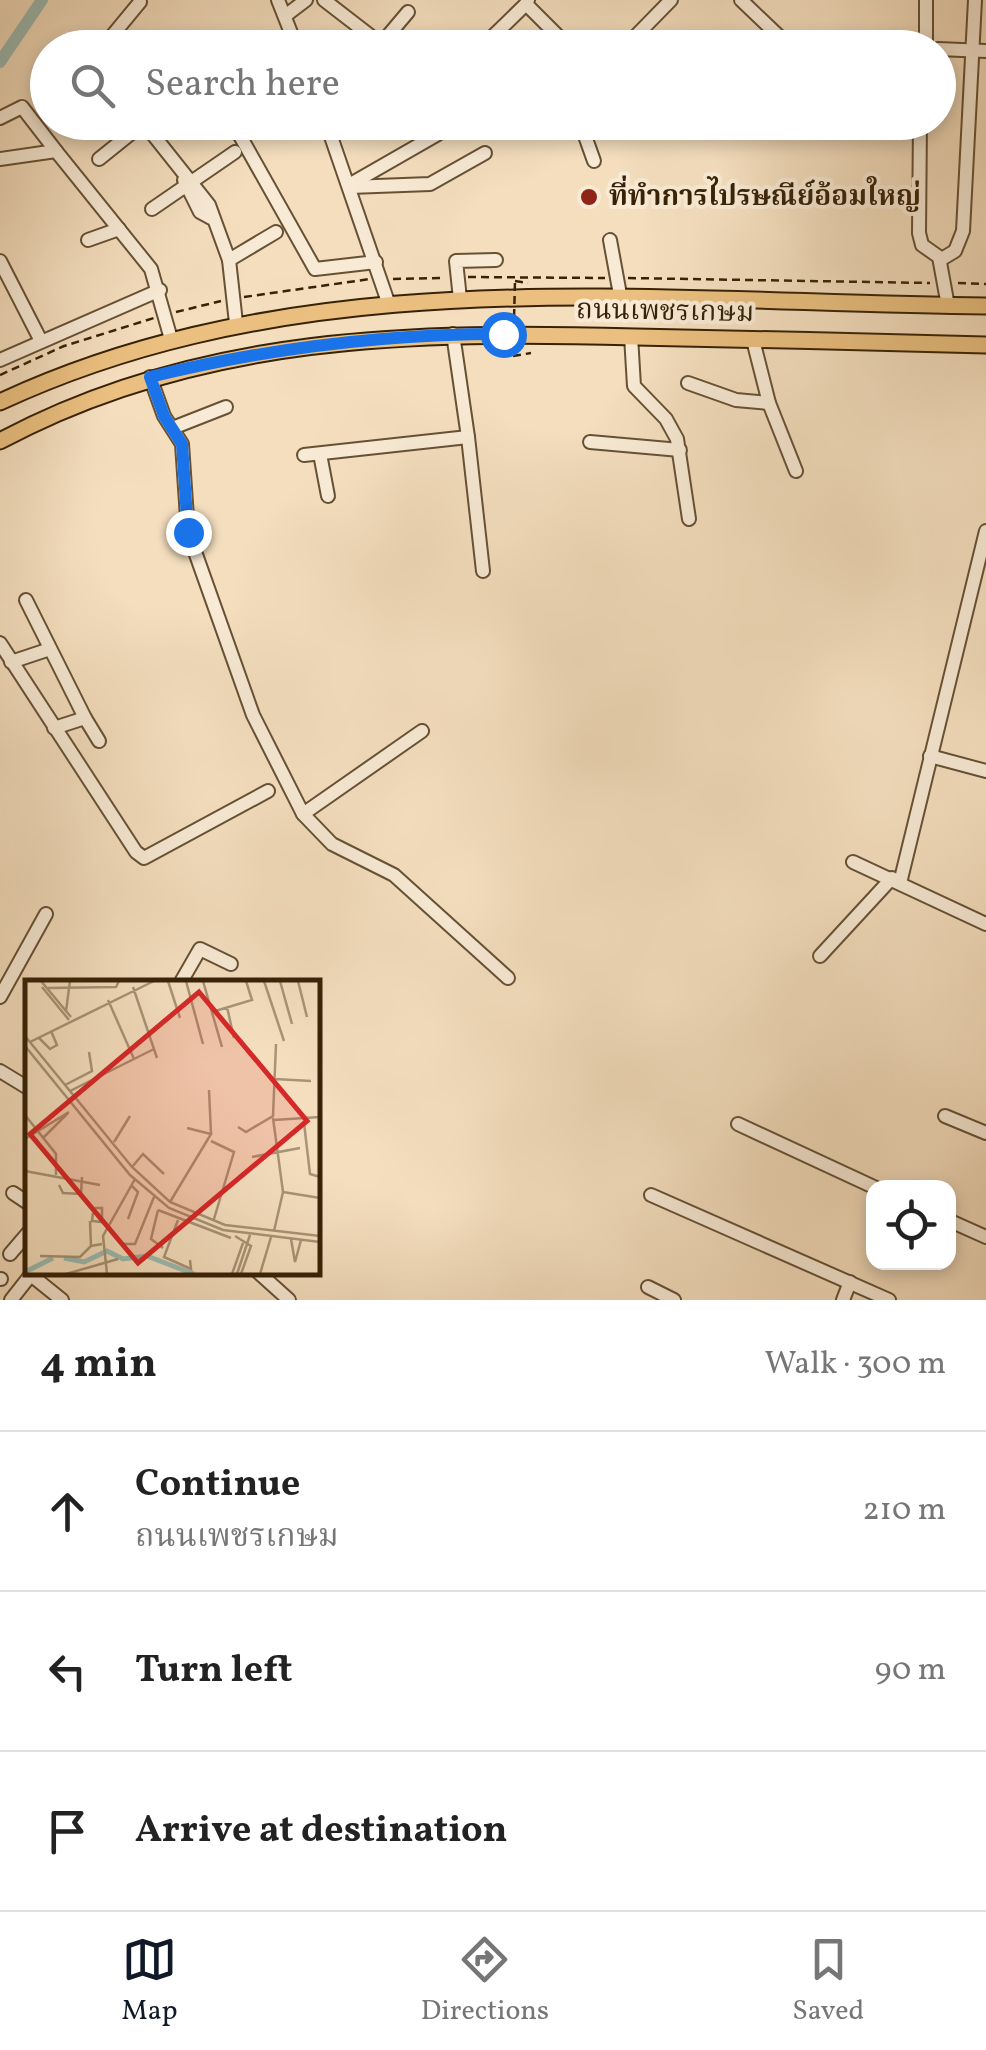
<!DOCTYPE html>
<meta charset="utf-8">
<style>
:root{--surface:#fff;--page:#f2f2f2;--text:#222;--muted:#767676;--line:#e0e0e0;--accent:#111827}
body{margin:0;font-family:Vollkorn,"Noto Serif Thai",serif;background:var(--page);color:var(--text)}
.controls{position:absolute;right:30px;bottom:30px;display:grid;overflow:hidden;border-radius:20px;box-shadow:0 5px 15px #0003}
.controls button{width:90px;height:90px;display:grid;place-items:center;padding:0;border:0;border-bottom:2px solid var(--line);background:var(--surface);color:var(--text);font:50px sans-serif}
.stop{position:absolute;width:30px;height:30px;margin:-22px;border:8px solid #1a73e8;border-radius:50%;background:#fff}
.stop.end{background:#1a73e8;border-color:#fff;box-shadow:0 2px 10px #0008}
.list{margin:0;padding:0;list-style:none}
h2{display:flex;justify-content:space-between;align-items:center;height:130px;margin:0;padding:0 40px;font-size:42px}
h2 small{font-size:32px;font-weight:400;color:var(--muted)}
.list li{display:grid;grid-template-columns:65px 1fr auto;gap:30px;align-items:center;box-sizing:border-box;height:160px;padding:0 40px;border-top:2px solid var(--line)}
.list b{display:block;font-size:38px;white-space:nowrap}
.list p{margin:0;font-size:32px;white-space:nowrap;color:var(--muted)}
.list em{font-size:32px;font-style:normal;color:var(--muted)}
.icon{flex:none;width:55px;height:55px;fill:none;stroke:currentColor;stroke-width:2;stroke-linecap:round;stroke-linejoin:round}
.map{position:relative;flex:none;width:986px;height:1300px;overflow:hidden}
.search{position:absolute;background:var(--surface);box-shadow:0 5px 15px #0003;left:30px;right:30px;top:30px;height:110px;display:flex;align-items:center;gap:25px;box-sizing:border-box;padding:0 35px;border-radius:55px;color:var(--muted);font-size:38px}
.sheet{height:610px;background:var(--surface)}
nav{display:flex;justify-content:space-around;align-items:center;box-sizing:border-box;height:140px;border-top:2px solid var(--line);background:var(--surface);font-size:28px;color:var(--muted)}
nav a{display:grid;justify-items:center;gap:5px}
nav .on{color:var(--accent)}
.map>svg:first-child{display:block}
.lines{fill:none;stroke-linecap:round;stroke-linejoin:round}
.canal{stroke:#9cbcb3;stroke-width:12}
.minor-casing{stroke:#665135;stroke-width:16}
.major-casing{stroke:#372207;stroke-width:19}
.path{stroke:#372207;stroke-width:2.5;stroke-dasharray:8 5;stroke-linecap:butt}
.minor{stroke:#f8ead5;stroke-width:12}
.major{stroke:#eabf7f;stroke-width:15}
.path-bridge{stroke:#372207;stroke-width:2.5;stroke-dasharray:8 5;stroke-linecap:butt}
.route{stroke:#1a73e8;stroke-width:12}
.poi-dot{fill:#8f2418;stroke:#f8ead5;stroke-width:4}
.labels{text-anchor:middle;dominant-baseline:central;stroke-width:8;stroke-linejoin:round;paint-order:stroke}
.poi-label{font-size:28px;font-weight:bold;fill:#372207;stroke:#f8ead5;text-anchor:start}
.street-label{font-size:28px;fill:#372207;stroke:#f8ead5}
.inset-river{fill:none;stroke:#9cbcb3;stroke-width:5}
.inset-road{fill:none;stroke:#a89375;stroke-width:2.5}
.view{fill:#d62828;fill-opacity:0.15;stroke:#d62828;stroke-width:5}
.inset-edge{fill:none;stroke:#372207;stroke-width:5}
</style>
<div class="map">
<svg width="986" height="1300" viewBox="0 0 986 1300">
<rect width="100%" height="100%" fill="#f4debe"/>
<filter id="stains"><feTurbulence type="fractalNoise" baseFrequency=".002" numOctaves="4"/><feColorMatrix values="0 0 0 0 .2 0 0 0 0 .09 0 0 0 0 .02 0 0 0 .5 -.17"/></filter>
<radialGradient id="worn" r=".72"><stop offset=".6" stop-color="#630" stop-opacity="0"/><stop offset="1" stop-color="#630" stop-opacity=".3"/></radialGradient>
<g class="lines">
<polyline class="canal" points="0,62 42,0"/>
<g class="minor-casing">
<g id="minor">
<polyline points="278,0 297,48"/>
<polyline points="324,0 381,44 408,12"/>
<polyline points="528,0 526,4 570,48"/>
<polyline points="741,0 784,41 804,48"/>
<polyline points="926,0 926,48"/>
<polyline points="285,16 306,0"/>
<polyline points="488,41 526,4"/>
<polyline points="102,48 140,2"/>
<polyline points="624,48 671,0"/>
<polyline points="938,49 986,51"/>
<polyline points="0,118 22,107 56,151"/>
<polyline points="143,122 209,205 229,260 236,323"/>
<polyline points="326,122 388,302"/>
<polyline points="580,122 594,161"/>
<polyline points="920,122 919,233 922,245 939,257 948,306"/>
<polyline points="492,123 494,122"/>
<polyline points="234,125 315,269 376,262"/>
<polyline points="0,159 56,151 151,269 171,339"/>
<polyline points="99,159 145,122"/>
<polyline points="184,180 200,212 211,218"/>
<polyline points="349,185 438,134"/>
<polyline points="350,187 430,184 485,153"/>
<polyline points="152,209 235,152"/>
<polyline points="88,240 119,229"/>
<polyline points="610,240 621,300"/>
<polyline points="229,260 276,232"/>
<polyline points="940,260 955,251 963,231 975,0"/>
<polyline points="0,261 41,341"/>
<polyline points="460,299 456,261 496,260"/>
<polyline points="631,336 634,386 666,419 677,439 689,519"/>
<polyline points="753,340 769,403 796,471"/>
<polyline points="0,360 160,290"/>
<polyline points="150,377 164,416 182,444 188,532 253,715 303,814 422,731"/>
<polyline points="688,383 736,400 769,403"/>
<polyline points="175,427 226,407"/>
<polyline points="468,437 483,571"/>
<polyline points="590,442 680,450"/>
<polyline points="320,454 328,496"/>
<polyline points="304,455 468,437 453,334"/>
<polyline points="26,600 85,718"/>
<polyline points="0,643 136,852 144,858 268,791"/>
<polyline points="11,662 50,649"/>
<polyline points="54,728 85,718 99,741"/>
<polyline points="930,756 986,771"/>
<polyline points="303,814 332,844 394,875 508,978"/>
<polyline points="853,862 986,924"/>
<polyline points="900,883 986,531"/>
<polyline points="820,956 892,878"/>
<polyline points="181,982 200,949 231,964"/>
<polyline points="0,997 46,914"/>
<polyline points="0,1071 28,1088"/>
<polyline points="945,1116 986,1133"/>
<polyline points="738,1124 876,1188"/>
<polyline points="13,1193 28,1203"/>
<polyline points="651,1195 889,1300"/>
<polyline points="948,1220 986,1237"/>
<polyline points="10,1254 28,1233"/>
<polyline points="258,1272 289,1300"/>
<polyline points="31,1275 62,1300"/>
<polyline points="0,1279 1,1279"/>
<polyline points="648,1287 674,1300"/>
<polyline points="11,1300 33,1272"/>
<polyline points="843,1300 850,1282"/>
</g>
</g>
<g class="major-casing">
<g id="major">
<path d="M0,402C309,258 655,303 986,306"/>
<path d="M0,441C199,334 416,331 636,337C753,339 869,342 986,345"/>
</g>
</g>
<g class="path">
<polyline points="468,277 605,278"/>
<polyline points="628,278 930,283"/>
<polyline points="393,279 445,278"/>
<polyline points="515,281 528,283"/>
<polyline points="958,283 986,284"/>
<polyline points="244,297 370,279"/>
<polyline points="176,312 221,301"/>
<polyline points="513,356 531,353"/>
<polyline points="0,375 64,346 154,318"/>
</g>
<use href="#minor" class="minor"/>
<use href="#major" class="major"/>
<polyline class="path-bridge" points="513,356 515,281"/>
</g>
<g class="lines">
<path class="route" d="M188,532L182,444L164,416L150,377C268,348 381,334 503,334"/>
</g>
<circle class="poi-dot" cx="589" cy="197" r="10"/>
<g class="labels">
<g class="poi-label">
<text x="609" y="197">ที่ทำการไปรษณีย์อ้อมใหญ่</text>
</g>
<g class="street-label">
<text transform="translate(665 312) rotate(1)">ถนนเพชรเกษม</text>
</g>
</g>
<g transform="translate(25 980)">
<rect width="295" height="295" fill="#f4debe"/>
<path class="inset-river" d="M39,278L59,282L82,271L98,279L122,276L169,294M0,292L28,278"/>
<path class="inset-road" d="M16,1L46,37M143,1L155,38M161,1L178,64M178,1L197,67M239,1L259,61M255,1L267,44M273,1L282,37M17,7L44,40M108,7L132,78M23,8L91,7L94,1M83,20L109,79M202,27L209,58M41,31L45,1M187,32L227,20L221,1M0,56L107,187L145,222L200,245L295,256M13,57L25,69L32,65L26,51M5,62L129,1M0,66L105,195L144,228L198,250L295,262M250,99L286,101M40,105L67,91L64,72M184,110L186,154M45,111L129,69M0,135L31,174V195M248,138L258,212L249,251M249,140L295,137M279,143L285,194L295,197M213,147L221,152L248,136L251,64M18,158L43,133M0,159L44,132M186,161L209,172L189,239M89,162L105,136M227,177L275,168M107,187L118,174L139,194M0,191L75,205M34,205L38,213L56,214L57,197M258,212L295,218M145,222L186,154L162,148M133,230L206,258M133,230L126,259L138,268M68,233L67,241L77,242V228H70M103,239L113,212L106,205M153,240L139,277L166,289L165,280M65,241L66,266L77,264M210,256L226,266L216,294M266,259L270,282L276,260M98,264H110L129,217M15,276L55,277L66,266M41,294L93,279M82,294L78,256L110,199M207,294L218,263M212,294L225,255M235,294L246,257"/>
<path class="view" d="M174,12L282,141L113,283L5,154Z"/>
<rect width="295" height="295" class="inset-edge"/>
</g>
<rect width="100%" height="100%" filter="url(#stains)"/>
<rect width="100%" height="100%" fill="url(#worn)"/>
</svg>
<div class="controls">
<button><svg class="icon" aria-label="locate" viewBox="0 0 24 24"><circle cx="12" cy="12" r="6"/><path d="M12 2v4M12 18v4M2 12h4M18 12h4"/></svg></button>
</div>
<div class="stop" style="left:503px;top:334px"></div>
<div class="stop end" style="left:188px;top:532px"></div>
<div class="search"><svg class="icon" aria-label="search" viewBox="0 0 24 24"><circle cx="10" cy="10" r="6"/><path d="M15 15l6 6"/></svg>Search here</div>
</div>
<section class="sheet">
<h2>4 min<small>Walk · 300 m</small></h2>
<ul class="list">
<li><svg class="icon" aria-label="ahead" viewBox="0 0 24 24"><path d="M12 20V5M6 11l6-6 6 6"/></svg><div><b>Continue</b><p>ถนนเพชรเกษม</p></div><em>210 m</em></li>
<li><svg class="icon" aria-label="left" viewBox="0 0 24 24"><path d="M17 20v-9H6M10 6l-5 5 5 5"/></svg><div><b>Turn left</b></div><em>90 m</em></li>
<li><svg class="icon" aria-label="arrive" viewBox="0 0 24 24"><path d="M6 21V4h12l-3 4 3 4H6"/></svg><div><b>Arrive at destination</b></div></li>
</ul>
</section>
<nav>
<a class="on"><svg class="icon" aria-label="map" viewBox="0 0 24 24"><path d="M3 6l6-2 6 2 6-2v14l-6 2-6-2-6 2zM9 4v14M15 6v14"/></svg>Map</a>
<a><svg class="icon" aria-label="directions" viewBox="0 0 24 24"><path d="M12 3l9 9-9 9-9-9zM9 14v-3h6M13 9l2 2-2 2"/></svg>Directions</a>
<a><svg class="icon" aria-label="saved" viewBox="0 0 24 24"><path d="M7 4h10v16l-5-4-5 4z"/></svg>Saved</a>
</nav>
